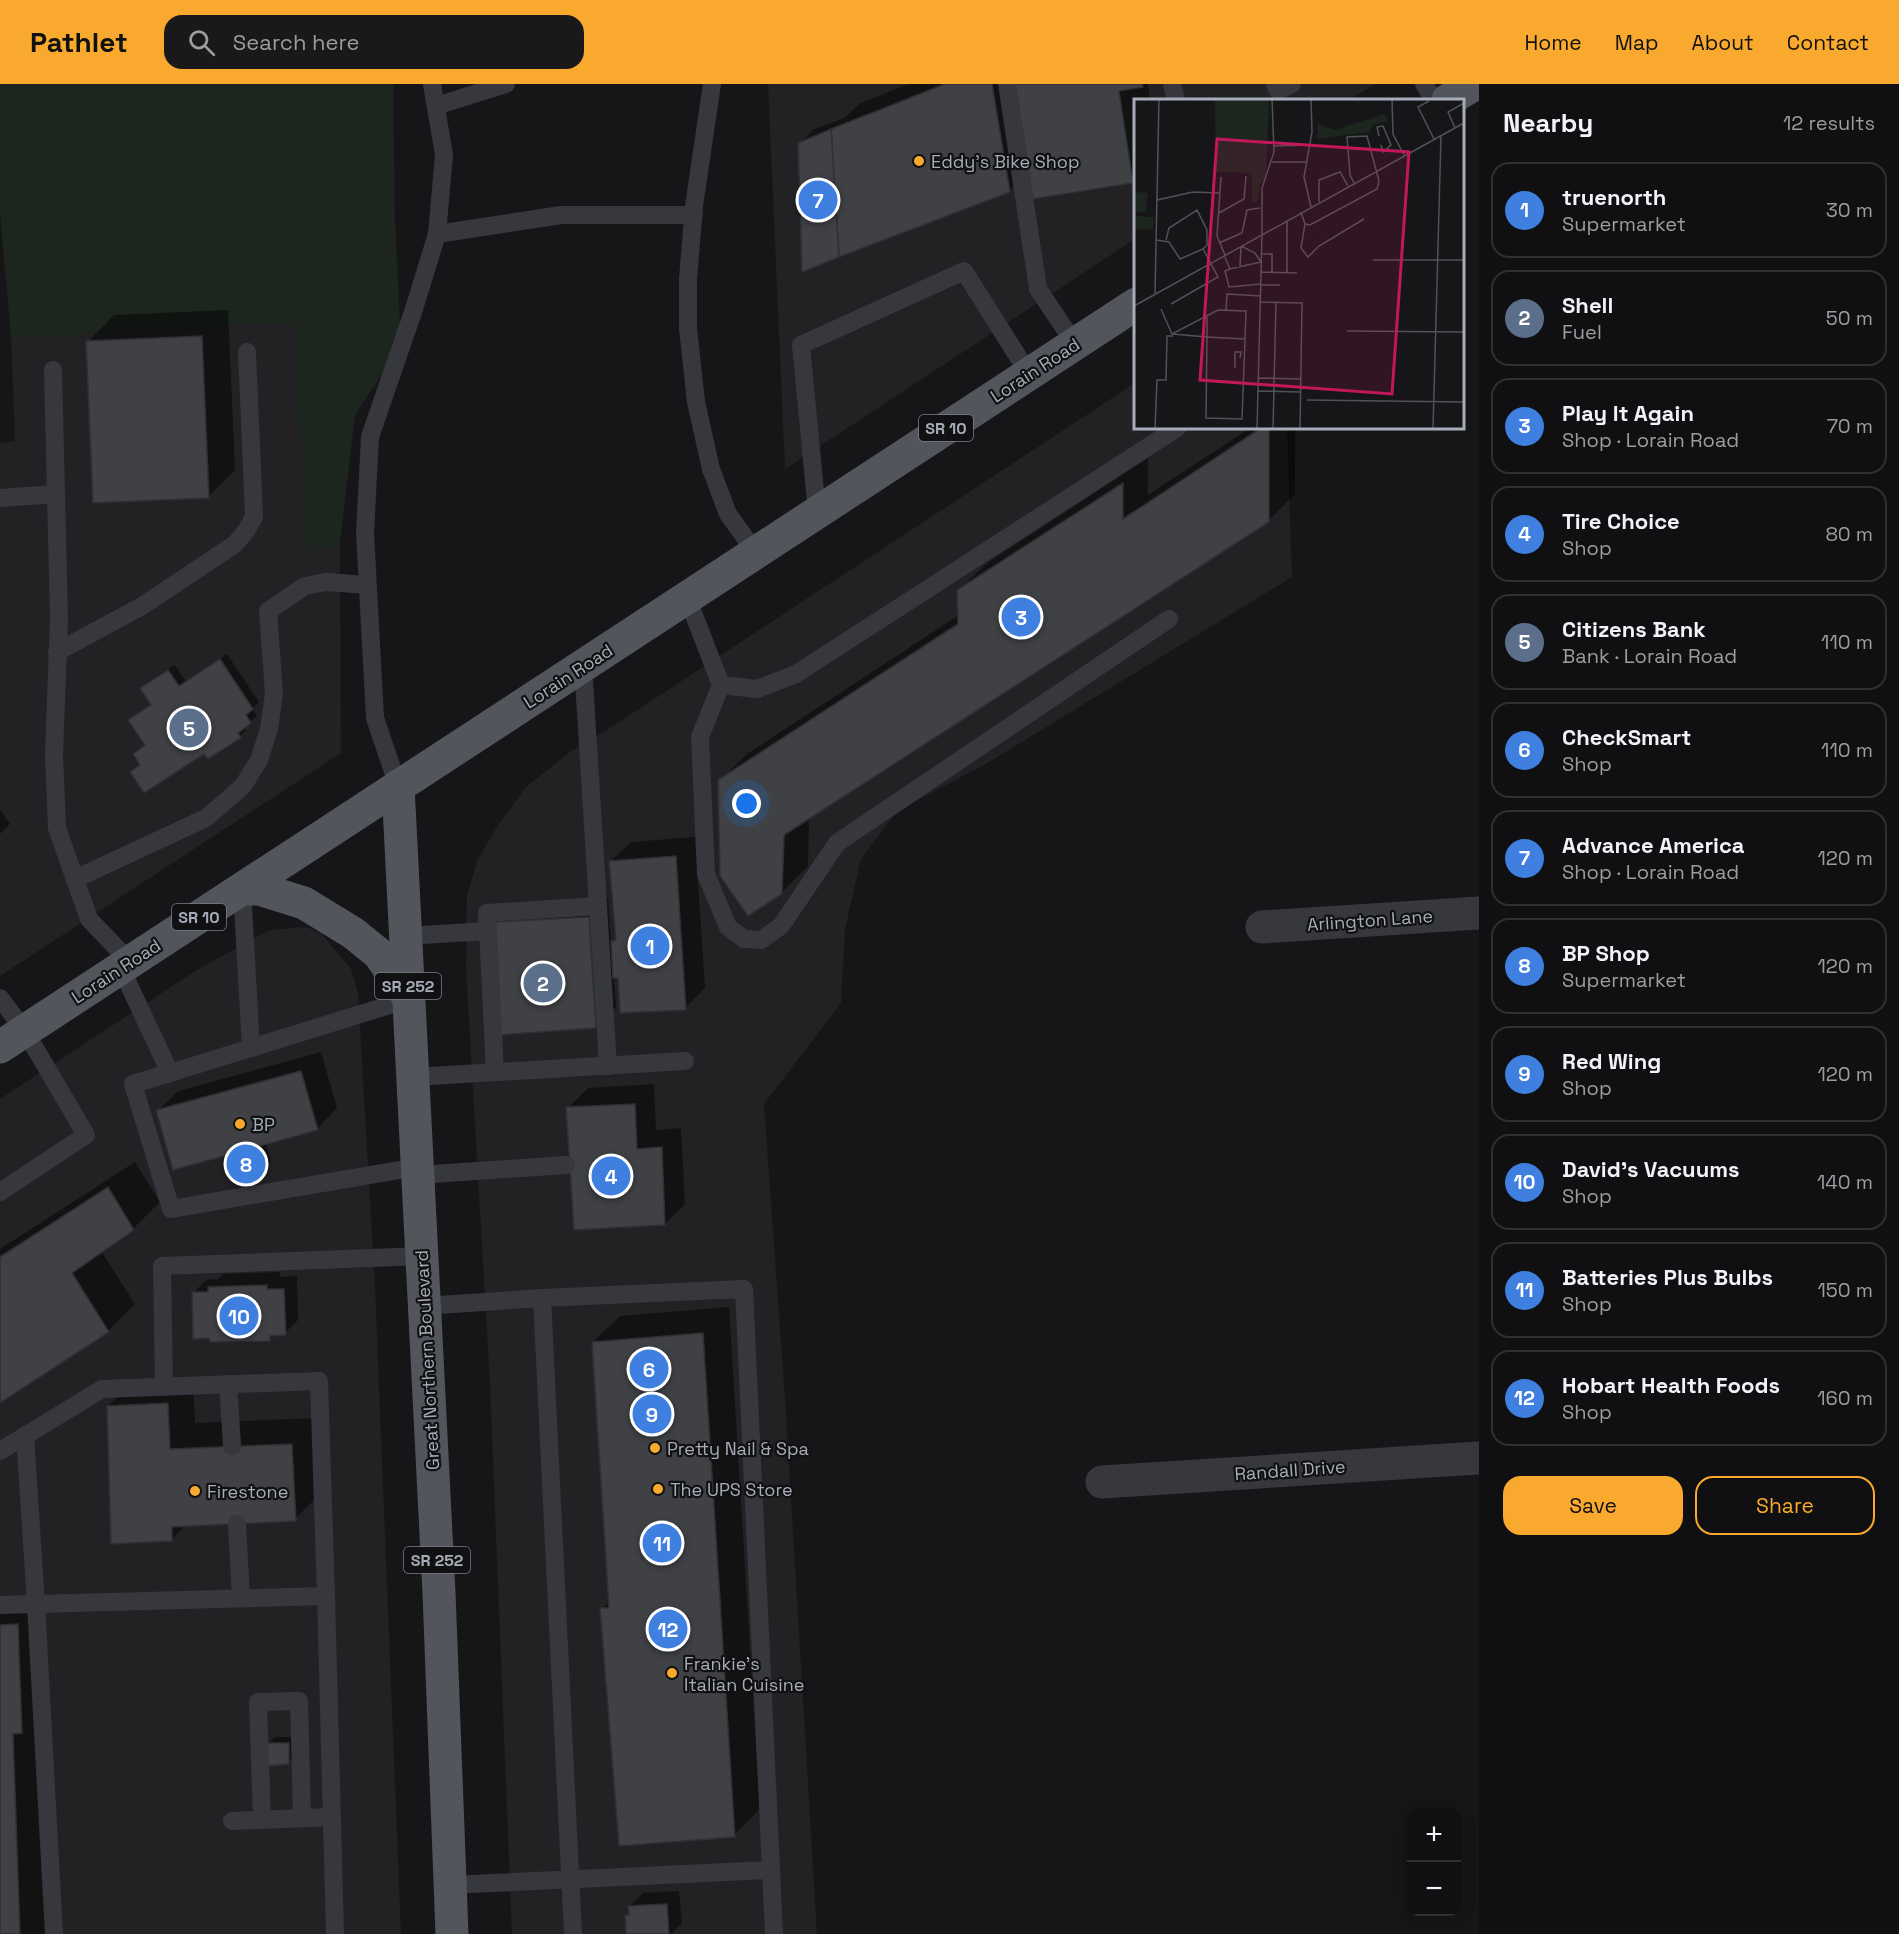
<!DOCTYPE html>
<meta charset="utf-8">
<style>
:root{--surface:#101012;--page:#19191b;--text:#f1f3f6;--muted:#9c9d9f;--line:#303032;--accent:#f9a92d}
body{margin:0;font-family:"Space Grotesk",sans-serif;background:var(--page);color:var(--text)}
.controls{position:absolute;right:18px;bottom:18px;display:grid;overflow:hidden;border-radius:12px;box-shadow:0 3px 15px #0003}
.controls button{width:54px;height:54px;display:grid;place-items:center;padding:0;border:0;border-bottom:2px solid var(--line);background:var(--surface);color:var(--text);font:30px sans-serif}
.you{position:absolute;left:747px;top:720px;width:21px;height:21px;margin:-15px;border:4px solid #fff;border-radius:50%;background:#1a73e8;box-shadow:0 0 0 9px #1a73e833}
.badge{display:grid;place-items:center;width:39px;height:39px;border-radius:50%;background:var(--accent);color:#fff;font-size:20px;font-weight:700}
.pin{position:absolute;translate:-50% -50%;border:3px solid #fff;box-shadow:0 2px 6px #0006}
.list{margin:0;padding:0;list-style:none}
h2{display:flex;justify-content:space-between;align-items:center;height:78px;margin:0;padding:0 24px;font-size:26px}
h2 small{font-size:20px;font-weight:400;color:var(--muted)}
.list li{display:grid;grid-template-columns:39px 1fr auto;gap:18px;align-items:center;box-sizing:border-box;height:96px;margin:0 12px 12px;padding:0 12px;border:2px solid var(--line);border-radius:18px}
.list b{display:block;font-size:22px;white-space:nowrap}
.list p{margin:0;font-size:20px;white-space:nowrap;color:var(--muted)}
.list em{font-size:20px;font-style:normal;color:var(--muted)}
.actions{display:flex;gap:12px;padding:18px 24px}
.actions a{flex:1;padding:14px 0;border:2px solid var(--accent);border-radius:18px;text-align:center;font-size:21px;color:var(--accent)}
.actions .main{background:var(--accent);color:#111}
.icon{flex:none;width:33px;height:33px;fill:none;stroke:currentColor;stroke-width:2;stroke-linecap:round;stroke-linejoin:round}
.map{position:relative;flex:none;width:1479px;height:1850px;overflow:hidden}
header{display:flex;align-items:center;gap:36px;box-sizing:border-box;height:84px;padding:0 30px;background:var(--accent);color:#111}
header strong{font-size:28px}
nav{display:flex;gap:33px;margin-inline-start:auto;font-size:21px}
.search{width:420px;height:54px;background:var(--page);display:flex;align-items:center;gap:15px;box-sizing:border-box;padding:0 21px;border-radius:18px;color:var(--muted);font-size:22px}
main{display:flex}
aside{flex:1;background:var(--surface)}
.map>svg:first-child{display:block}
.built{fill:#222225}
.green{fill:#1d261e}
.shadow{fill:#0007}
.building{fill:#3f4145;stroke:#2f3034;stroke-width:1.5}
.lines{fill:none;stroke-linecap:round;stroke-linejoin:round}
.service{stroke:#36383d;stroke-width:18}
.minor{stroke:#36383d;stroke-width:33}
.primary{stroke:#52555c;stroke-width:33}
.poi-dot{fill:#f9a92d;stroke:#111113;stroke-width:2}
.labels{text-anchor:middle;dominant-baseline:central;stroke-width:4.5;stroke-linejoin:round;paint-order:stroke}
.shield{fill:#111113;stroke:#7a7e86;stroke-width:1.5}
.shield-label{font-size:16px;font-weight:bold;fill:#a7adb8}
.poi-label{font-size:18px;fill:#a7adb8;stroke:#111113;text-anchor:start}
.street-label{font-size:18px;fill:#a7adb8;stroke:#111113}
.inset-road{fill:none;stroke:#505258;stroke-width:1.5}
.view{fill:#c2185b;fill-opacity:0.15;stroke:#c2185b;stroke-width:3}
.inset-edge{fill:none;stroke:#a7adb8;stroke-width:3}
</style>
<header>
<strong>Pathlet</strong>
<div class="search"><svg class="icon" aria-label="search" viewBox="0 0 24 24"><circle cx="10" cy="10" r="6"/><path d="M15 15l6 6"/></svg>Search here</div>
<nav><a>Home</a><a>Map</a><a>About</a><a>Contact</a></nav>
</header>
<main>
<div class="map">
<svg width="1479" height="1850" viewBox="0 0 1479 1850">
<rect width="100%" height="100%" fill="#161618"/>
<g class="built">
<polygon points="768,0 1375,0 1349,16 1136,16 1135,155 785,385"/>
<polygon points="294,238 308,468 340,458 341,669 0,892 0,359 15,357 11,254"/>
<polygon points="1135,299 1136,344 1287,344 1292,493 984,681 897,727 861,775 845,845 841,919 764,1020 785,1314 817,1850 512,1850 490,1300 466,884 467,812 477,777 498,741 526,703 570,668 613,642"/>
<polygon points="297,843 309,844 322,850 351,885 358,909 375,1202 401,1850 0,1850 0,1015 200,884 268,847"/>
</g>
<polygon class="green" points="0,0 393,0 395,136 401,261 355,331 340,458 308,469 293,238 11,254 0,128"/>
<g class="shadow">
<polygon points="908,0 1148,0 1150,16 1136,16 1136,95 1133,98 1030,86 1009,107 800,60 813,46 846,33 859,20"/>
<polygon points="228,226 235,386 208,413 88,258 114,231"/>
<polygon points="1250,344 1295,344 1295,410 1268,437 809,733 808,782 781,809 720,696 747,670 959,531 959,506 986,480 1148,374 1148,411"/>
<polygon points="227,570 259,618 252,625 257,632 244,643 246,646 240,652 204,668 132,689 141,680 146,660 130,636 152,620 142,605 148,598 175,581 186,597"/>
<polygon points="0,726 10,740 0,750"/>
<polygon points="695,753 705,904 685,924 619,892 614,893 616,923 596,943 496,839 516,819 608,814 611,858 617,853 610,778 631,758"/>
<polygon points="321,968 337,1024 317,1045 266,1059 271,1077 265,1084 228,1072 158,1027 178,1007"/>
<polygon points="654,1000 656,1046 681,1044 685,1120 665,1140 568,1024 588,1004"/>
<polygon points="135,1078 160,1118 133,1145 101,1167 135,1220 108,1247 0,1317 0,1165"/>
<polygon points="280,1188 280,1193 297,1192 298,1236 285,1249 274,1250 269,1255 193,1209 206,1196 218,1195 223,1190"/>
<polygon points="729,1223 760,1725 734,1751 602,1525 610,1517 593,1258 620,1232"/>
<polygon points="193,1293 195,1339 317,1334 321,1409 295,1435 186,1441 171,1456 108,1322 135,1296"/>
<polygon points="44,1514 47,1850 0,1850 0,1516"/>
<polygon points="275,1653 294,1653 295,1672 288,1679 268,1660"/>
<polygon points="679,1807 682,1839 671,1850 627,1850 626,1832 630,1828 630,1822 643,1809"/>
</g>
<g class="building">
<polygon points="945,0 992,0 1010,108 839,173 831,45"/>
<polygon points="1015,0 1142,0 1143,3 1119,7 1133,99 1033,115"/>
<polygon points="831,45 839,173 802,188 798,59"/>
<polygon points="202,252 209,414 93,419 86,257"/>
<polygon points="1261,344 1269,344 1269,438 784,751 782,810 748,832 720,792 718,696 958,540 957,506 1123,399 1123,435"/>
<polygon points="220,575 253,625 246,631 251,639 238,649 241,654 208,675 204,670 144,709 130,688 140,681 133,670 145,661 128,636 151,621 140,604 168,586 179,602"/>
<polygon points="676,772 686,926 620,929 618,894 613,894 611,857 616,856 609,777"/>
<polygon points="589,833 596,944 499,951 495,838"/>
<polygon points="301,987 318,1046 173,1086 156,1026"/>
<polygon points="635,1020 637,1065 662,1063 665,1141 574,1146 566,1023"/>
<polygon points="260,1062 266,1085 234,1094 226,1071"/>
<polygon points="108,1103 134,1146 72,1189 109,1248 0,1319 0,1173"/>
<polygon points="267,1201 267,1205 284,1205 286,1251 270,1252 270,1257 210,1258 209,1254 193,1255 192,1208 208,1208 208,1203"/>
<polygon points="703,1249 735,1753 619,1762 600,1524 609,1524 592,1258"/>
<polygon points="168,1319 170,1365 292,1360 296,1437 172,1443 172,1457 111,1460 107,1322"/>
<polygon points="18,1540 22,1649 13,1650 20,1850 0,1850 0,1541"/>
<polygon points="267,1659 289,1659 289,1680 268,1682"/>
<polygon points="667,1820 669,1850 626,1850 625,1831 629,1831 628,1822"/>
</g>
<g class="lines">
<g class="service">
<polyline points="712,0 694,122 688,195 688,244 696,318 711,385 728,430 756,469"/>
<polyline points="1007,0 1038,205 1075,260"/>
<polyline points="1172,0 1176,16"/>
<polyline points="1275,0 1278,7 1292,0"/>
<polyline points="1424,0 1434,16"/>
<polyline points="436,22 506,0"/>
<polyline points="437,150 561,131 694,131"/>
<polyline points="53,286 59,534 54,670 57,744 89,835 130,878"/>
<polyline points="0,414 56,410"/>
<polyline points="817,428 801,261 964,187 1029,290"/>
<polyline points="687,513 721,601 757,605 796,590 1177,344"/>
<polyline points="57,568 142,522 235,460 246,447 254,433 247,268"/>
<polyline points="583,581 608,982"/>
<polyline points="721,601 700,653 706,790 728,843 744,855 761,856 781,842 837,759 1169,535"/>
<polyline points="398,702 375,634 365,449 370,353 413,228 437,150 444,71 432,0"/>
<polyline points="75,795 206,734 243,702 259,676 269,645 274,610 268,527 305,502 326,498 367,501"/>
<polyline points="242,805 251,964"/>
<polyline points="488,847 487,829 598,822"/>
<polyline points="406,852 488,847 495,988"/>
<polyline points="121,884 170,989 409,915"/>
<polyline points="0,914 25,947 86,1051 0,1108"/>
<polyline points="170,989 133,1000 171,1125 417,1083"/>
<polyline points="413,993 685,977"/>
<polyline points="418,1091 566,1081"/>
<polyline points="542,1214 573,1850"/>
<polyline points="424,1222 542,1214 744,1205 774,1850"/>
<polyline points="228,1300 232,1362"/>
<polyline points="164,1303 162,1182 422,1172"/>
<polyline points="0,1367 102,1305 319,1297 326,1512 36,1520 25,1352"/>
<polyline points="237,1440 241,1514"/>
<polyline points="326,1512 335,1850"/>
<polyline points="0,1521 36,1520 54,1850"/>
<polyline points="262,1735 258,1618 299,1617 302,1734"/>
<polyline points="232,1737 332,1733"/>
<polyline points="450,1801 771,1786"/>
</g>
<g class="minor">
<polyline points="1262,843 1479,829"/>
<polyline points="1102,1398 1479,1374"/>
</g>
<g class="primary">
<polyline points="1448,16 1475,0"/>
<polyline points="398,702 439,1509 452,1850"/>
<polyline points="242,805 259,805 304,819 353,849 379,870 409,914"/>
<polyline points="0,963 1136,220"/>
</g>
</g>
<g class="poi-dot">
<circle cx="919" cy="77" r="6"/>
<circle cx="240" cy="1040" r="6"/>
<circle cx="655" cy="1364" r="6"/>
<circle cx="658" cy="1405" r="6"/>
<circle cx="195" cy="1407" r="6"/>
<circle cx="672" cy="1589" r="6"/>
</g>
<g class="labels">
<g class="shield">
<rect x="919" y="331" width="54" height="26" rx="4.5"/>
<rect x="172" y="820" width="54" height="26" rx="4.5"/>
<rect x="375" y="889" width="66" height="26" rx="4.5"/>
<rect x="404" y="1463" width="66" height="26" rx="4.5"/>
</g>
<g class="shield-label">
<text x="946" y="344">SR 10</text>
<text x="199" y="833">SR 10</text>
<text x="408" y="902">SR 252</text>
<text x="437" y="1476">SR 252</text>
</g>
<g class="poi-label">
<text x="931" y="77">Eddy's Bike Shop</text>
<text x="252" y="1040">BP</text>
<text x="667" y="1364">Pretty Nail &amp; Spa</text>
<text x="670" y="1405">The UPS Store</text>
<text x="207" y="1407">Firestone</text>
<text x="684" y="1579">Frankie's<tspan x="684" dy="21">Italian Cuisine</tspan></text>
</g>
<g class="street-label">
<text transform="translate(1035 286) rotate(-33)">Lorain Road</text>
<text transform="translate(568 592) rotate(-33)">Lorain Road</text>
<text transform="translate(1370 836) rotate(-4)">Arlington Lane</text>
<text transform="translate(116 887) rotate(-33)">Lorain Road</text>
<text transform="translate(427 1276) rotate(-93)">Great Northern Boulevard</text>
<text transform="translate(1290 1386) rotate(-4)">Randall Drive</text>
</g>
</g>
<g transform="translate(1134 15)">
<rect width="330" height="330" fill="#161618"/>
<path d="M81,0H135L132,78L126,86L123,103L118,104V74L82,73ZM250,15L254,22L238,26L236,33L183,40L184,25L201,31ZM0,93L14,94L12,113H0ZM0,117L20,118L19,131L0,130Z" fill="#1d261e"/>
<path class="inset-road" d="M258,0L259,35L270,56M295,2L284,8L300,40M321,29L314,13L330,4M245,37L243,28L249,27L257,46L249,53L247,46M139,47L175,46M138,63H172M87,78L83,137L91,156M23,101L59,93L86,94M185,103V81L206,73L214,87M177,108L170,78L178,33L177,0M167,113L171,125L176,126L243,90L245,82L233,37L213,38L216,76L220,84M85,114L110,100L112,77M171,125L167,149L174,158L185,147L230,120M128,135V89L140,53L138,0M22,141L35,143L46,160L69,150L84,178L37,205M32,141L35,129L63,111L73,131V146L69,150M85,144L108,134L113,111L126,109M107,147L121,154L127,163M128,155H138V173M90,156L96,170L127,163M239,161H330M106,168L107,147M96,170L91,172L95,188L127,185M127,173L163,174M153,173V121M127,186H146M21,195L25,0M127,203L168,204L166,330M0,207L330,24M27,210L38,235L84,211L112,212L111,240L73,238V216M92,211L93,195L127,197M213,232L330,233M38,235L73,238L72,319L108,320L111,240M101,269V253H107L106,259M125,279L167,280M124,292L166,293M173,301L330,303M21,330L23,281H32L33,237H39M75,330H100M123,330L128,135M139,330L142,203M299,330L307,37"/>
<path class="view" d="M83,40L275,53L258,295L66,281Z"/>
<rect width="330" height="330" class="inset-edge"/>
</g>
</svg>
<div class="controls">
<button>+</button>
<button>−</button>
</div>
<div class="you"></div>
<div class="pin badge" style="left:650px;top:862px;background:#3f7fe0">1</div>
<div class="pin badge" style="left:543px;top:899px;background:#5c6f8a">2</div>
<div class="pin badge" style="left:1021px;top:533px;background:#3f7fe0">3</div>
<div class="pin badge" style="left:611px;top:1092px;background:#3f7fe0">4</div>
<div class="pin badge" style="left:189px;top:644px;background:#5c6f8a">5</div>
<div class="pin badge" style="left:649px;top:1285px;background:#3f7fe0">6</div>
<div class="pin badge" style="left:818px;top:116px;background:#3f7fe0">7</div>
<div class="pin badge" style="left:246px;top:1080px;background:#3f7fe0">8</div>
<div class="pin badge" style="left:652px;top:1330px;background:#3f7fe0">9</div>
<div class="pin badge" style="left:239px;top:1232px;background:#3f7fe0">10</div>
<div class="pin badge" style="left:662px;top:1459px;background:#3f7fe0">11</div>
<div class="pin badge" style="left:668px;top:1545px;background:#3f7fe0">12</div>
</div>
<aside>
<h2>Nearby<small>12 results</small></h2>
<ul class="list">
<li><span class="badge" style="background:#3f7fe0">1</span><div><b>truenorth</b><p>Supermarket</p></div><em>30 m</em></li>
<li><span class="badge" style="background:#5c6f8a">2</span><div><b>Shell</b><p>Fuel</p></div><em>50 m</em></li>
<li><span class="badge" style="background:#3f7fe0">3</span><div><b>Play It Again</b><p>Shop · Lorain Road</p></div><em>70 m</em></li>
<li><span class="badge" style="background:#3f7fe0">4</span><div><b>Tire Choice</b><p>Shop</p></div><em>80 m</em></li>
<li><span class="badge" style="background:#5c6f8a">5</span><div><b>Citizens Bank</b><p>Bank · Lorain Road</p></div><em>110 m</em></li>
<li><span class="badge" style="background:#3f7fe0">6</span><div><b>CheckSmart</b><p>Shop</p></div><em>110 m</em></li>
<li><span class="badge" style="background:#3f7fe0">7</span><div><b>Advance America</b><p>Shop · Lorain Road</p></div><em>120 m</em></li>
<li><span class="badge" style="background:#3f7fe0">8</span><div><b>BP Shop</b><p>Supermarket</p></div><em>120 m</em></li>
<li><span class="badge" style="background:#3f7fe0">9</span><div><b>Red Wing</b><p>Shop</p></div><em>120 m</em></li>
<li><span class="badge" style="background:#3f7fe0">10</span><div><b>David's Vacuums</b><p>Shop</p></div><em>140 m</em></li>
<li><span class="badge" style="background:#3f7fe0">11</span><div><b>Batteries Plus Bulbs</b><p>Shop</p></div><em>150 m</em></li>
<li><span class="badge" style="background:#3f7fe0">12</span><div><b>Hobart Health Foods</b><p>Shop</p></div><em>160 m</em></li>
</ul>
<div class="actions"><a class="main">Save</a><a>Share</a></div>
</aside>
</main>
